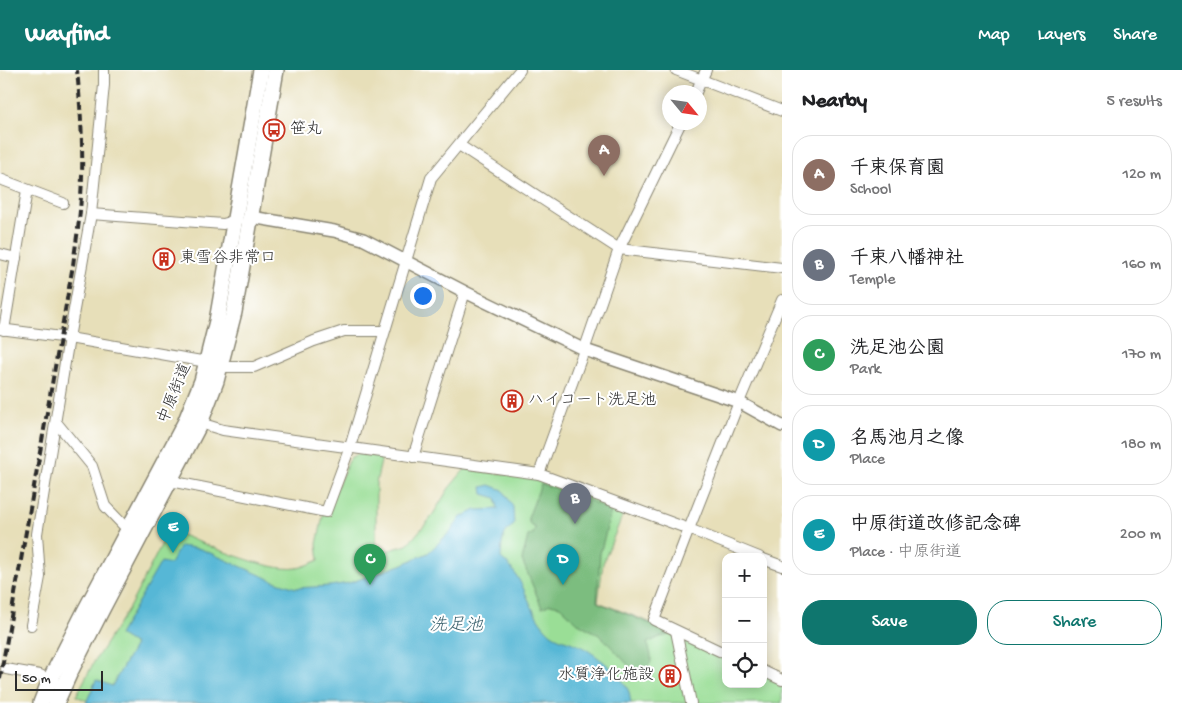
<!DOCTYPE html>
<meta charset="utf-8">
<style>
:root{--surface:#fff;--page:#f2f2f2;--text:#202124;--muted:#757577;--line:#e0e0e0;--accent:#0f766e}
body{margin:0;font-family:"Gochi Hand","Klee One",sans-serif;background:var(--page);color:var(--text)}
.controls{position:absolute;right:15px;bottom:15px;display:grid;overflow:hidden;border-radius:10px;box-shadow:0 2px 12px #0003}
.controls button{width:45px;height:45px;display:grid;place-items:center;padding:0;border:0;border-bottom:1px solid var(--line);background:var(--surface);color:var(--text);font:25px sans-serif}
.compass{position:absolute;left:662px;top:15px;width:45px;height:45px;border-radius:50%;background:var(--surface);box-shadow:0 2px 12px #0003;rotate:119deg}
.scale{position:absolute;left:15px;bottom:12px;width:88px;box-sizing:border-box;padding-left:5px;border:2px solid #2b2b2b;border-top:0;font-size:14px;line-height:18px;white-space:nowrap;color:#2b2b2b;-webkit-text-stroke:4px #fff;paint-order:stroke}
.you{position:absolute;left:422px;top:225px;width:18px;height:18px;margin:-12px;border:4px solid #fff;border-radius:50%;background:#1a73e8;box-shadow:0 0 0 8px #1a73e833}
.badge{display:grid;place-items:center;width:32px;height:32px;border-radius:50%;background:var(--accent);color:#fff;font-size:16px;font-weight:700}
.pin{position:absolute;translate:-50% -41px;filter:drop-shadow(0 1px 2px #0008)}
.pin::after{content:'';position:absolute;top:26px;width:18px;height:15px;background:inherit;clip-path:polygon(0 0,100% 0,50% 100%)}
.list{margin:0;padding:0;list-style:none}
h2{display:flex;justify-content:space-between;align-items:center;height:65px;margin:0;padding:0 20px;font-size:21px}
h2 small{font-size:16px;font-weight:400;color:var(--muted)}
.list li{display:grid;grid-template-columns:32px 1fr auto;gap:15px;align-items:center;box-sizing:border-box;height:80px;margin:0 10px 10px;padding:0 10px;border:1px solid var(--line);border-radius:20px}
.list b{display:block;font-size:19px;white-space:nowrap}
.list p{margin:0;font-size:16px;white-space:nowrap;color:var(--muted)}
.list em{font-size:16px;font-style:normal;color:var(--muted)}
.actions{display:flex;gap:10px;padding:15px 20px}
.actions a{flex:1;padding:11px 0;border:1px solid var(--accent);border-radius:20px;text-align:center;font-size:18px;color:var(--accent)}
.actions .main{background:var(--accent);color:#fff}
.icon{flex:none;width:28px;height:28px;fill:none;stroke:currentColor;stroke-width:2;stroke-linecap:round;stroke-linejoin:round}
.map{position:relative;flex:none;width:782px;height:633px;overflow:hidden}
header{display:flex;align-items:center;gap:30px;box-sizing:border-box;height:70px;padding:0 25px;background:var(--accent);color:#fff}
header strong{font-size:24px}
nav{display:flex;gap:28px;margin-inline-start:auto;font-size:18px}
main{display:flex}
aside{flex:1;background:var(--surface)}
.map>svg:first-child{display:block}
.green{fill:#9ade96;stroke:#628460}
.forest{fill:#7bbd7f;stroke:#537455}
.water{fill:#57b7d6;stroke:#417180}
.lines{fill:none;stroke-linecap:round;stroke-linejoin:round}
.minor-casing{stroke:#898572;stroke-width:12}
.tertiary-casing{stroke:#898572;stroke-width:14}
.primary-casing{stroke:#898572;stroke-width:18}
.minor{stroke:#fff;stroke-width:10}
.tertiary{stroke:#fff;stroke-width:11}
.primary{stroke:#fff;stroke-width:15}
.rail{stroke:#2b2b2b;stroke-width:4;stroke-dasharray:8 4;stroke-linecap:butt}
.labels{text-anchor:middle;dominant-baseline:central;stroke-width:4;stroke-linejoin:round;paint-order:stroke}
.poi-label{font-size:16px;fill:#2b2b2b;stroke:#fff;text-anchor:start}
.street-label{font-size:16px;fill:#2b2b2b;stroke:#fff}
.water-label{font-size:18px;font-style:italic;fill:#3d636f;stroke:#fff}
</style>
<header>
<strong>Wayfind</strong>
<nav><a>Map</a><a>Layers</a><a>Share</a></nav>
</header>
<main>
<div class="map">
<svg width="782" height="633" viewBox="0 0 782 633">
<rect width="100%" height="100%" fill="#fff"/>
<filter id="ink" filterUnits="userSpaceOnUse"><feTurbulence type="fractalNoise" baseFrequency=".02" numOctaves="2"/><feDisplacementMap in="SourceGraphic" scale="10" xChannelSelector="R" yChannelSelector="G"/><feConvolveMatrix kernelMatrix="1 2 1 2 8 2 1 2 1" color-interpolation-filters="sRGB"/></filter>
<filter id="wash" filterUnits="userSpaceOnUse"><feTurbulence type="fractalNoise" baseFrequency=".0096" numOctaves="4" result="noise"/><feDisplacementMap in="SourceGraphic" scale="20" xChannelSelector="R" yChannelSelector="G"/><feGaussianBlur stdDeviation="1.12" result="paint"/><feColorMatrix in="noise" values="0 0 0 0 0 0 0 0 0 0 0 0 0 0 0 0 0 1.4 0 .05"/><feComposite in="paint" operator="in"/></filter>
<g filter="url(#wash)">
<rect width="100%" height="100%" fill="#e7dfb9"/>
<path class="green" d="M359,384L382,387L376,413V484L407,475L430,449L449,418L465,399L549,410L626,437L603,493L598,532L654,554L674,565L726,589V614H763V603L782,611V633H90V632L76,626L94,592L130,536L169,460C198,471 269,503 297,498C304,497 312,493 319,490L317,474L323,446L351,387Z"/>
<path class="forest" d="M541,414L580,425L611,442L600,484L597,532L654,555L669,565L660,567L647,573C654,589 654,601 632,599L601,566L578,553L560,536L550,534L542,538L522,490L528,466L534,463L535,457L530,455L528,448Z"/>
<path class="water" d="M490,415L503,420L513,437L514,455C501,463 502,473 501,488C527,509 526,539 548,561C556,570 572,571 582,577C597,585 623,606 629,622C630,625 630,630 631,633H86L96,610L112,616L135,575L119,565L161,492L170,494L180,476L201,479L274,511L296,518L330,516L349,513L401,495L428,483L451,461L461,447L476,440L498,439L496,428L483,424L482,417Z"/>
</g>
<g filter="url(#ink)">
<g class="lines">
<g class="minor-casing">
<g id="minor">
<polyline points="676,0 782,41"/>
<polyline points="696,22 706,0"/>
<polyline points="459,75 619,179 782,198"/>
<polyline points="0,109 63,133"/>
<polyline points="91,144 223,154 238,150"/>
<polyline points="0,184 16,188"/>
<polyline points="0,259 69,268 207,292"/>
<polyline points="4,260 27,120"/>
<polyline points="221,297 254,297 314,271 344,261 384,261"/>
<polyline points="56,352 92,396 105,436 128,460"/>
<polyline points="200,353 223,360 539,404 689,459 654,550 726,584"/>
<polyline points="413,387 465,222"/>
<polyline points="539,404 587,272 619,179 681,52"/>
<polyline points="170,411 326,442 350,377 431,108 520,0"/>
<polyline points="759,487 689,459 739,332 782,230"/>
<polyline points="763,489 782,496"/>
<polyline points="31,555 40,507 37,464 69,268 91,144 104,15 104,0"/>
<polyline points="676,561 691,633"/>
<polyline points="6,599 40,605 55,613"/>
<polyline points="763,601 782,610"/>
</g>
</g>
<g class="tertiary-casing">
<polyline id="tertiary" points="251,147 334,161 363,169 465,222 585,280 739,332 782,356"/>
</g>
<g class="primary-casing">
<g id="primary">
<polyline points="41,633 50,610 85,541 185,353 202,311 217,251 261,0"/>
<polyline points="56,633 71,600 102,539 200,353 216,311 234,242 276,0"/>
</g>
</g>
<use href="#minor" class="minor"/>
<use href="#tertiary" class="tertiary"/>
<use href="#primary" class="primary"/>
<path class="rail" d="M0,609L73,195C76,172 80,149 81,126C84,84 81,42 77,0"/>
</g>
</g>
<defs>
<g id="bus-ring" transform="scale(1.125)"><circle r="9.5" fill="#fff" stroke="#c8321e" stroke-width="1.5"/><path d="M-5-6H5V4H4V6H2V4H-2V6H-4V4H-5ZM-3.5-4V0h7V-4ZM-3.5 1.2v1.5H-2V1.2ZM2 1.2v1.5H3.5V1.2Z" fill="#c8321e"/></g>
<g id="building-ring" transform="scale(1.125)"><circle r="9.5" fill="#fff" stroke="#c8321e" stroke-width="1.5"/><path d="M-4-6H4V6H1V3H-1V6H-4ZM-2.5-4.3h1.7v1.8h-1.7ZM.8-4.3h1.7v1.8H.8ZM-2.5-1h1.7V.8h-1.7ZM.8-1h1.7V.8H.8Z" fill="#c8321e"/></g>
</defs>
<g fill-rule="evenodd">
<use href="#bus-ring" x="274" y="60"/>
<use href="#building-ring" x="164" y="189"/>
<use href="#building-ring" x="512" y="331"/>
<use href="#building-ring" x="670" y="606"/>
</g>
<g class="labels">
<g class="poi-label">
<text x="290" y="60">笹丸</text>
<text x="180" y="189">東雪谷非常口</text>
<text x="528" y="331">ハイコート洗足池</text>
<text x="654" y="606" text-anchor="end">水質浄化施設</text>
</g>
<g class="street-label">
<text transform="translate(176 324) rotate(-68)">中原街道</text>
</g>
<g class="water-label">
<text x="456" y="556">洗足池</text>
</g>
</g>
</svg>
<div class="controls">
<button>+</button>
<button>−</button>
<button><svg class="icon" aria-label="locate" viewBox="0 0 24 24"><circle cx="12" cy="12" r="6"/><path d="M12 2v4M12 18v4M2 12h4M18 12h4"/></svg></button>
</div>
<svg class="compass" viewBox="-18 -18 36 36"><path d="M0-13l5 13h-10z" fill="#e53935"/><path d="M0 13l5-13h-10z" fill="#757577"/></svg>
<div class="scale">50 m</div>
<div class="you"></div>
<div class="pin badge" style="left:604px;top:106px;background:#8d6e63">A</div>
<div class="pin badge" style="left:575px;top:454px;background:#6b7280">B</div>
<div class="pin badge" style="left:370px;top:515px;background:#2e9e5b">C</div>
<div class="pin badge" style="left:563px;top:515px;background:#0f9aa8">D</div>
<div class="pin badge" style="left:173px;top:483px;background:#0f9aa8">E</div>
</div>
<aside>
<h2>Nearby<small>5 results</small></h2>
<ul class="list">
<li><span class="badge" style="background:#8d6e63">A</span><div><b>千束保育園</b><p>School</p></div><em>120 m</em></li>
<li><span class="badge" style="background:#6b7280">B</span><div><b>千束八幡神社</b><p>Temple</p></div><em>160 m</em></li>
<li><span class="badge" style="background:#2e9e5b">C</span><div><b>洗足池公園</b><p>Park</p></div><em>170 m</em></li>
<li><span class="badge" style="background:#0f9aa8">D</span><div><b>名馬池月之像</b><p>Place</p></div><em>180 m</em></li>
<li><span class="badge" style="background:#0f9aa8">E</span><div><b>中原街道改修記念碑</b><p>Place · 中原街道</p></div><em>200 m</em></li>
</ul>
<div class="actions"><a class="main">Save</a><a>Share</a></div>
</aside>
</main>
